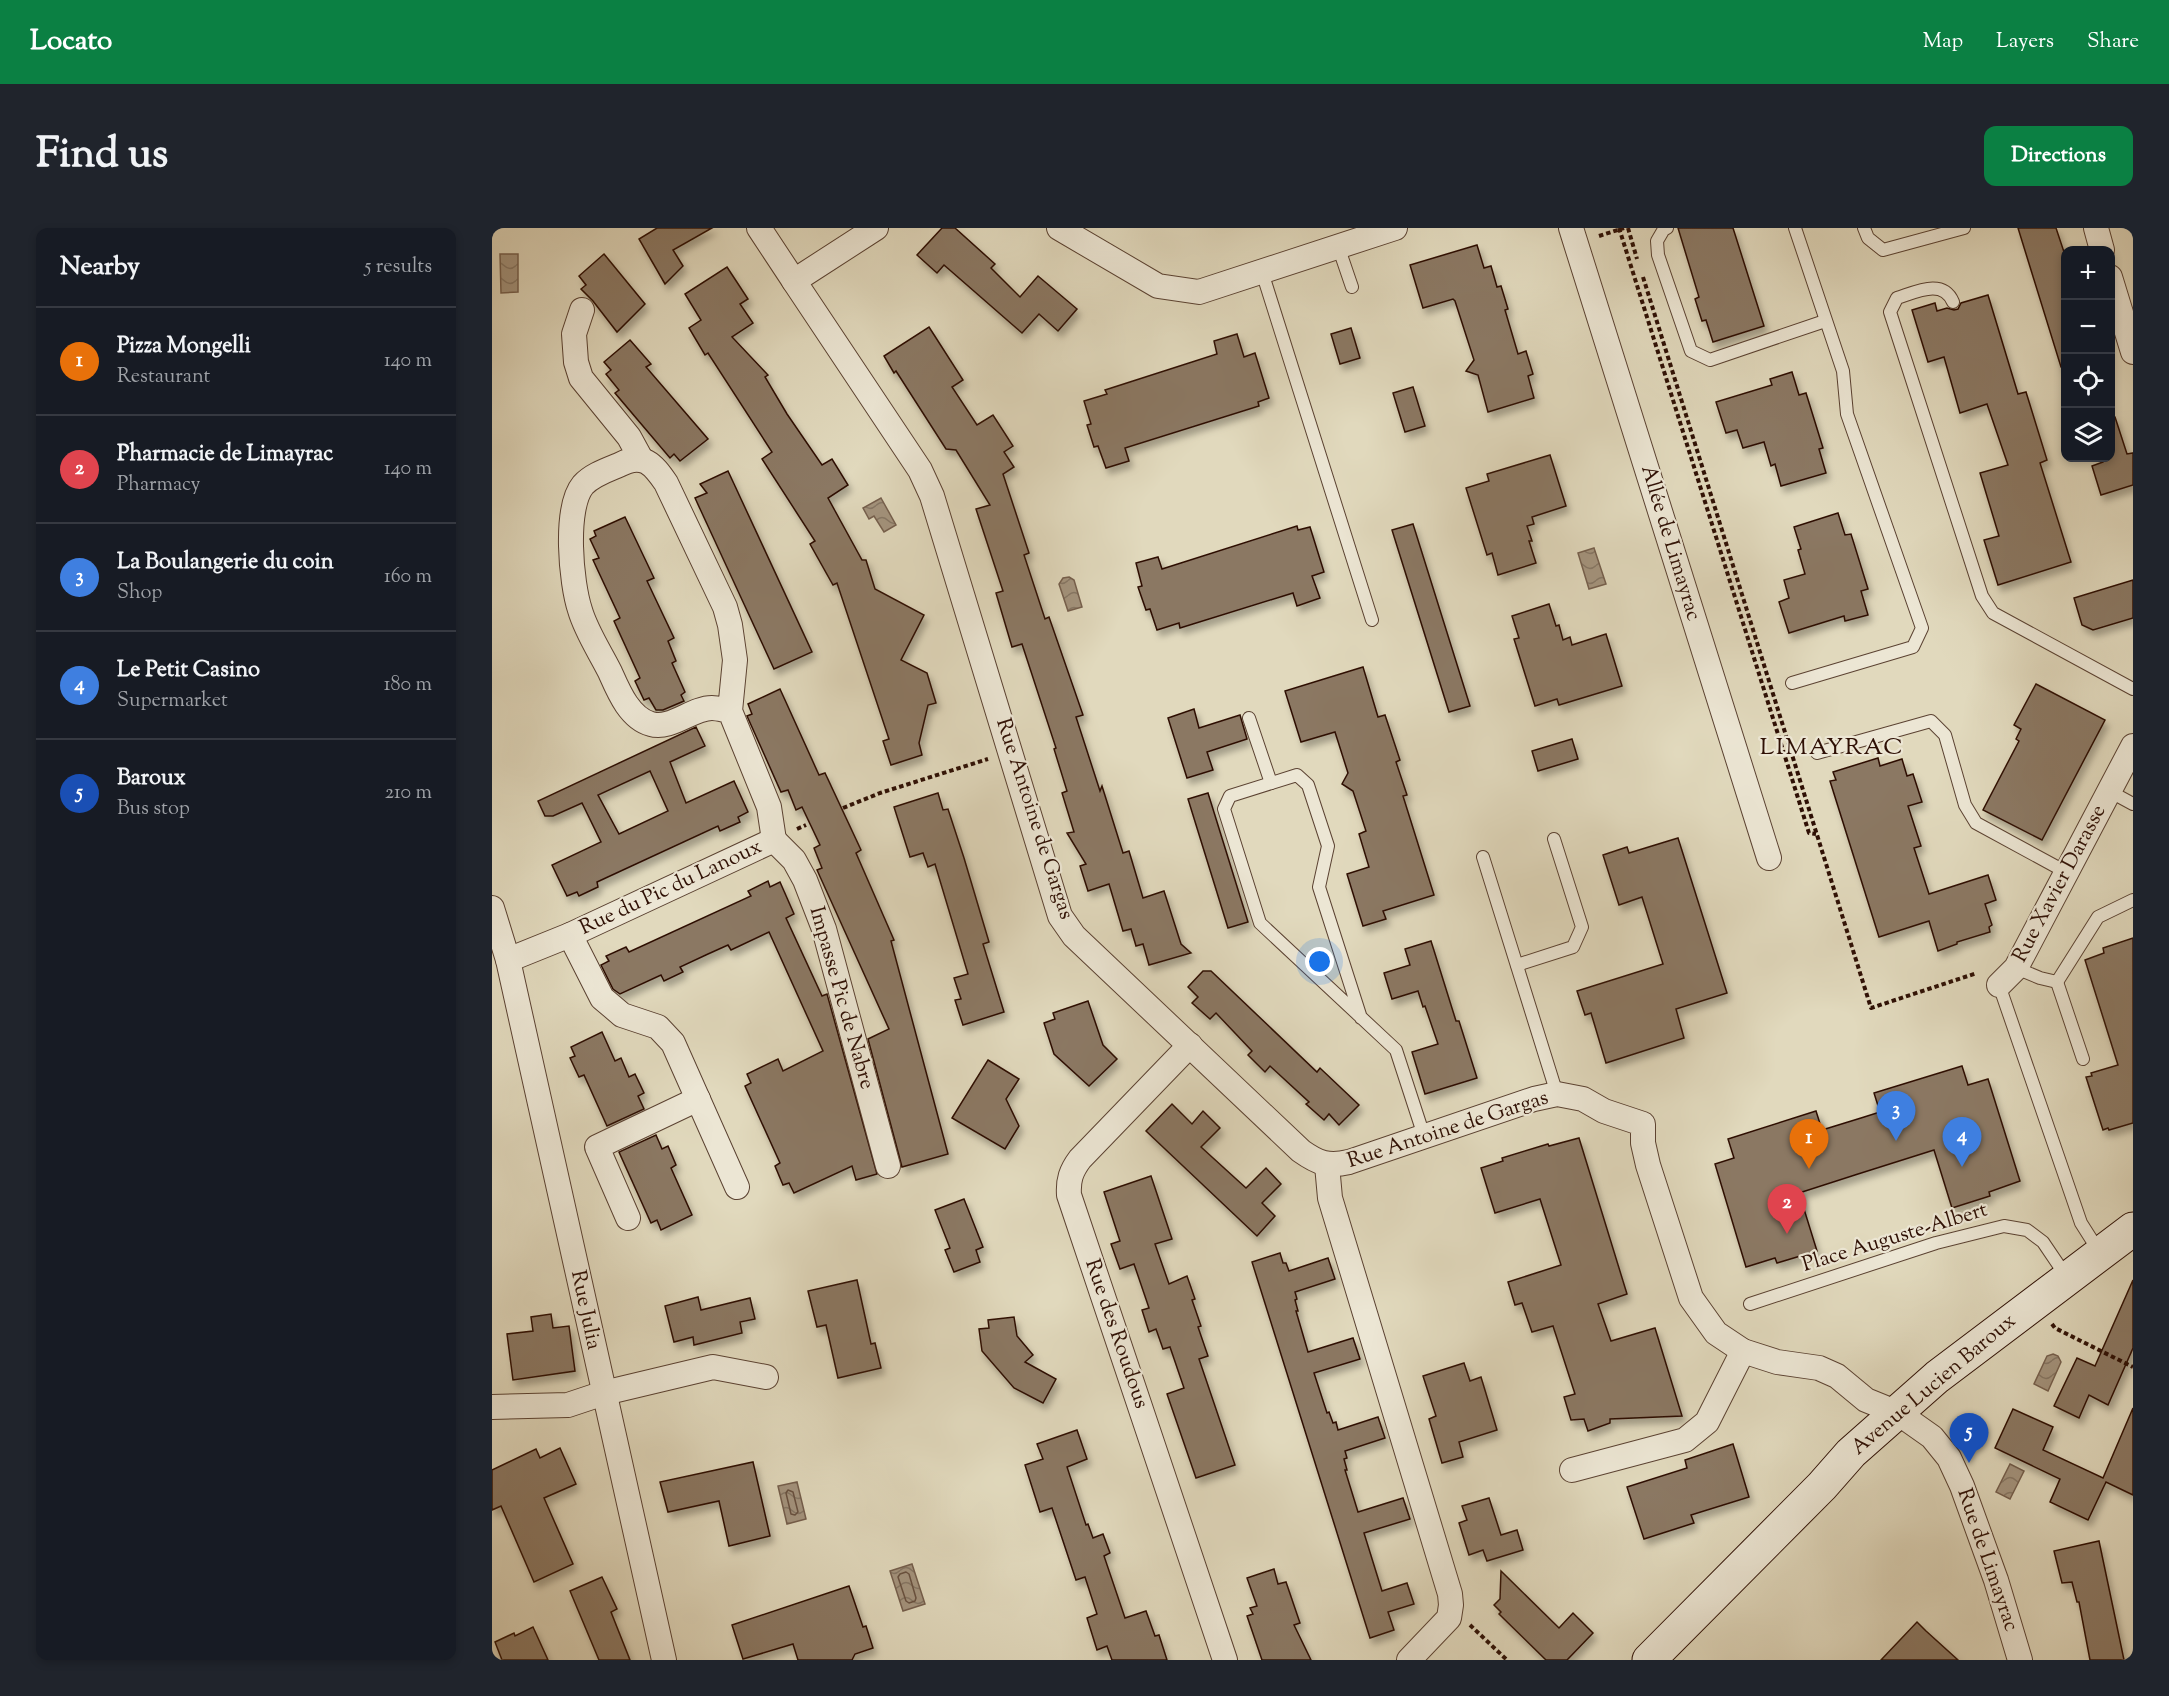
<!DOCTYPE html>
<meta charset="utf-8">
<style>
:root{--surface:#171b24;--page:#20242c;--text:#f1f3f6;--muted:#9ea1a6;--line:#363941;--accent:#0b8043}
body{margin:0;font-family:"Sorts Mill Goudy",serif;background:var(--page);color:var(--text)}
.controls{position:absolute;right:18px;top:18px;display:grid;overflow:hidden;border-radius:12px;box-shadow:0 3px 9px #0003}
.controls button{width:54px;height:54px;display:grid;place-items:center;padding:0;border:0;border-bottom:2px solid var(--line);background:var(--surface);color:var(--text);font:30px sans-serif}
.you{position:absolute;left:828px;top:734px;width:21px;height:21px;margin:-15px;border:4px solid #fff;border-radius:50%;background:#1a73e8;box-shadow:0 0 0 9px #1a73e833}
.badge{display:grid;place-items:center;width:39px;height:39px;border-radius:50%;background:var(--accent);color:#fff;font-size:20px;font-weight:700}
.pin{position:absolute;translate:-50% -50px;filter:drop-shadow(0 2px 3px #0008)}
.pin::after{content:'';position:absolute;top:32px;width:21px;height:18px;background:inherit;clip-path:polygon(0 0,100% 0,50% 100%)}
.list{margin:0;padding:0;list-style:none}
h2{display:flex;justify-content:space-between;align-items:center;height:78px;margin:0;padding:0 24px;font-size:26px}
h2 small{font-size:20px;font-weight:400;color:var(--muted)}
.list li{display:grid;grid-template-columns:39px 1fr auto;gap:18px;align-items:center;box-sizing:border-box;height:108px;padding:0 24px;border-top:2px solid var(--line)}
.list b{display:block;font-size:22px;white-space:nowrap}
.list p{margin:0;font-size:20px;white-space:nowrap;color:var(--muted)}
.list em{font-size:20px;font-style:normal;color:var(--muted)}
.icon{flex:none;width:33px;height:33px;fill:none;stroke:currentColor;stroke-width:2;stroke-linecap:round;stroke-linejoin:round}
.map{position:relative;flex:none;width:1641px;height:1432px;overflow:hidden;border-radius:12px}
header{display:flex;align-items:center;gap:36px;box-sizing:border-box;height:84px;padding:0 30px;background:var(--accent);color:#fff}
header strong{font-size:28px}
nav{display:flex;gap:33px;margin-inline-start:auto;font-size:21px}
.intro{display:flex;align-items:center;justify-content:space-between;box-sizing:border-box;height:144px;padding:0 36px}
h1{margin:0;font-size:42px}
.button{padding:15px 27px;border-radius:12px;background:var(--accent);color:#fff;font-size:21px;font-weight:700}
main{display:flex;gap:36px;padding:0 36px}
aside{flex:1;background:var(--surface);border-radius:12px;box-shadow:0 3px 9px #0003}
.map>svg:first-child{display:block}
.water{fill:url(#water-waves);stroke:#755f4d;stroke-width:1.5}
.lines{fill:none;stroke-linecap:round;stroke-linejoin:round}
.shore{stroke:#695241;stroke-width:1.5}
.building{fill:#8b7864;stroke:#2e0f04;stroke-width:1.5;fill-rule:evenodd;filter:url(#shadow)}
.lane-casing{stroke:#5b4232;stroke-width:14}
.street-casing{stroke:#5b4232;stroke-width:26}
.secondary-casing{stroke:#2e0f04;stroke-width:35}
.path{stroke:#2e0f04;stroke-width:4;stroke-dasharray:4.5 3;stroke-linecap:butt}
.lane{stroke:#ece6d4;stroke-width:12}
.street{stroke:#ece6d4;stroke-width:24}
.secondary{stroke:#ece6d4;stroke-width:33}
.labels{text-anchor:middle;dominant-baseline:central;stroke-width:4.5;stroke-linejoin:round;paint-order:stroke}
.street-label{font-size:21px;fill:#2e0f04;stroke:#ece6d4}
.quarter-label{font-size:24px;letter-spacing:1.5px;fill:#2e0f04;stroke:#ece6d4}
</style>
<header>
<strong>Locato</strong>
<nav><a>Map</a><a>Layers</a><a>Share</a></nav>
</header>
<div class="intro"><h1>Find us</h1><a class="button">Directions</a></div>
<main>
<aside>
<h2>Nearby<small>5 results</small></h2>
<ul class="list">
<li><span class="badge" style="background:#e8710a">1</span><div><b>Pizza Mongelli</b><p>Restaurant</p></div><em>140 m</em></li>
<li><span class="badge" style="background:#e0444e">2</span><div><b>Pharmacie de Limayrac</b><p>Pharmacy</p></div><em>140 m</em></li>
<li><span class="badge" style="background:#3f7fe0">3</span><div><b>La Boulangerie du coin</b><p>Shop</p></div><em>160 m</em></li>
<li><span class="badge" style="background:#3f7fe0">4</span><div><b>Le Petit Casino</b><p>Supermarket</p></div><em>180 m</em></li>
<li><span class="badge" style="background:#1a4fb4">5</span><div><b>Baroux</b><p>Bus stop</p></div><em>210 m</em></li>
</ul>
</aside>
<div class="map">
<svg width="1641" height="1432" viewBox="0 0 1641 1432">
<defs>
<pattern id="water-waves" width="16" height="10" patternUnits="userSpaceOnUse" patternTransform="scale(1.5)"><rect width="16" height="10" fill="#a4947e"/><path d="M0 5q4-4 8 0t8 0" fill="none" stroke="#867765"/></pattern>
<filter id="shadow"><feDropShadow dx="3.5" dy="6" stdDeviation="3" flood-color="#0004"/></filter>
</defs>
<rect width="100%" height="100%" fill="#e1d9bd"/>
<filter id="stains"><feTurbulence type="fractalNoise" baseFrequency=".00333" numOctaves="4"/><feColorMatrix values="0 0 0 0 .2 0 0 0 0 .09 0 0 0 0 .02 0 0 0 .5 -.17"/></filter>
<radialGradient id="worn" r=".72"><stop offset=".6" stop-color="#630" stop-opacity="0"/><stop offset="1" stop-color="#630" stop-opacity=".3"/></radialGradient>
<g class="water">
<polygon points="8,26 26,26 26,64 9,65"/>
<polygon points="389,270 404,297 392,304 382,288 377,291 371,280"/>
<polygon points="1102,320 1114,356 1097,361 1086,325"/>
<polygon points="577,349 582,352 590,379 576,383 567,356 571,350"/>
<polygon points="1561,1126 1566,1128 1569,1134 1556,1163 1542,1156 1555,1128"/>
<polygon points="1518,1236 1532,1243 1518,1271 1504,1264"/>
<polygon points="305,1254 314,1291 295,1296 286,1258"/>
<polygon points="420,1336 433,1376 411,1383 398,1343"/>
</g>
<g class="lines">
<g class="shore">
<polygon points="296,1262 301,1264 306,1284 303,1287 299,1286 294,1265"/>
<polygon points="414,1344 417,1346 424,1370 423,1373 417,1375 414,1373 406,1349 408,1346"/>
</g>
</g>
<g class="building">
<polygon points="165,0 220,0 181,22 191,38 173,56 147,11"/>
<polygon points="450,0 463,0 503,36 499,40 528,69 546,48 585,81 566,103 547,86 530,105 452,37 445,45 425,27"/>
<polygon points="1186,0 1241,0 1272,98 1221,114 1214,92 1210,93 1203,71 1207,69"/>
<polygon points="1526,0 1564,0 1574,30 1574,138 1569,139"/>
<polygon points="985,17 992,40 999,38 1005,59 1009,58 1016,81 1013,82 1026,126 1034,123 1041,146 1036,148 1042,170 996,184 986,147 974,143 982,132 963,73 961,71 931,80 918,37"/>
<polygon points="112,26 153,76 125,104 101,73 89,61 94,57 87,48"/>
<polygon points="235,39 256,71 248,76 261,95 240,109 276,147 273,149 295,186 330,237 340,231 356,257 336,270 370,332 374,332 383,361 432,387 409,432 435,445 444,475 436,477 427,515 430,527 399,537 391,513 397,511 345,355 341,357 318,316 323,313 270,231 280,224 216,125 213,127 197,100 209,92 193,66"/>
<polygon points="1496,67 1526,166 1534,164 1555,232 1548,235 1579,334 1506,357 1492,312 1507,308 1488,245 1516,237 1495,176 1468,185 1452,129 1436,134 1420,82 1443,75 1445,83 1455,80 1462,82 1466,81 1469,75"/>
<polygon points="437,99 471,152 460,159 485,197 501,187 521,218 512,224 522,239 511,246 537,325 532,327 553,391 557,389 591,487 584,489 608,563 610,558 631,625 637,623 651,670 672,663 689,716 699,725 657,737 651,716 644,718 639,701 631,703 617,656 596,663 588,638 594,636 575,605 582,604 570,565 575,563 562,521 564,520 530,416 520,419 504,365 511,363 484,281 498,277 464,222 454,221 404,143 402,145 392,128"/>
<polygon points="859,100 868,130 848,136 839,106"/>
<polygon points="745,106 752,129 763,125 777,170 766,174 767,178 633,220 637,233 614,240 606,218 602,219 595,197 599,196 592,173 615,166 613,162 725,126 722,113"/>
<polygon points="138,112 159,136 154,139 216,211 188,233 182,226 178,230 123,165 127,162 114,146 119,142 112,134"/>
<polygon points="1300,144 1307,167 1314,165 1331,220 1327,221 1334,245 1289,258 1283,236 1279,238 1272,214 1251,220 1245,202 1234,205 1224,174 1280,157 1278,151"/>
<polygon points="921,159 933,198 913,204 901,165"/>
<polygon points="1623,189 1635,226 1641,225 1641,257 1609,267 1600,238 1611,234 1610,230 1618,230 1618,190"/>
<polygon points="1058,227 1074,278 1040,289 1042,296 1035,298 1040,313 1037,313 1044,335 1006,347 1000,325 995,327 974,260 997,253 995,246"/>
<polygon points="236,243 320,424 282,441 203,270 215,265 208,256"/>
<polygon points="1346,285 1353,307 1359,306 1376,361 1369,363 1376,387 1353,393 1352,388 1297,405 1287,374 1297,370 1292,352 1313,346 1306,322 1309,321 1302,299"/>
<polygon points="133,289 162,350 155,353 182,410 176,413 184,433 180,435 193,464 189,467 192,473 171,482 164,482 157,470 152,472 143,453 148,450 122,393 128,390 101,332 107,330 98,311 104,308 102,303"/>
<polygon points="921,296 978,478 957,484 900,302"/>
<polygon points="805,298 806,302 818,299 832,344 820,348 828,370 805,378 801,365 688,400 687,395 665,402 658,381 654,382 646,359 650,358 644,335 666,329 670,341"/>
<polygon points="1641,352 1641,390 1601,402 1590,397 1582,370"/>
<polygon points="1057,376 1064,398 1067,397 1071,412 1078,409 1080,417 1114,406 1130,458 1067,477 1065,471 1043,478 1022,411 1027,410 1020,388"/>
<polygon points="871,439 886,489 893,487 908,532 904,534 915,567 911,568 942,667 891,683 894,691 871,698 855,646 877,639 867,606 874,603 861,563 850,556 856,545 843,504 809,514 793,463"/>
<polygon points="1544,456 1613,492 1550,612 1491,582 1527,513 1524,511 1529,501 1522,497"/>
<polygon points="288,461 327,547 333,545 369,622 364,625 402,712 399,713 456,926 410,939 376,811 397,801 325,642 330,640 322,620 328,617 310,579 304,582 296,562 289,564 255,488 260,486 256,476"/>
<polygon points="702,481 707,500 748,487 755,511 715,524 721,542 695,550 676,490"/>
<path d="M204,499L213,518L178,534L194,575L242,553L256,584L246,589L248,594L228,603L226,598L105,654L106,659L87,668L85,664L75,668L60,637L109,614L90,575L61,588H53L46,573ZM158,543L176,583L127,606L106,567Z"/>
<polygon points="1080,511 1086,531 1046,543 1040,523"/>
<polygon points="1386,530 1388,538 1410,531 1415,548 1421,546 1430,574 1416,578 1429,618 1422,620 1437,666 1496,647 1504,672 1493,676 1500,697 1497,699 1498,704 1465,714 1465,716 1446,723 1437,693 1387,709 1338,553 1344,552 1341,544"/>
<polygon points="446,565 451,582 456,581 472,630 497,714 491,716 512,784 471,797 463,772 469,771 462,750 476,746 443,636 436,639 431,625 418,629 402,579"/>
<polygon points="716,565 756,694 736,700 696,571"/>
<polygon points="1186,610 1235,765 1184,781 1192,810 1114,835 1099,785 1093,787 1085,763 1171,736 1150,669 1127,677 1111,627 1135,619 1137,625"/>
<polygon points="276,653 278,659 288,654 302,686 294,690 330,768 335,766 385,946 364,952 360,938 302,965 297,955 291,957 283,938 288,935 253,858 259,855 255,846 286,831 291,843 331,823 277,704 239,722 236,717 216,726 188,739 191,744 172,753 169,747 128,766 121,761 109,737 117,733 114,728 134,719 137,724 259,668 256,663"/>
<polygon points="1641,710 1641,895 1617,902 1616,900 1611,902 1594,849 1600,848 1599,845 1626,837 1593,732 1612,725 1611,720"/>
<polygon points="939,713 964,793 967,793 985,850 933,866 920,824 946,816 933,778 931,779 926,763 900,771 892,745 918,737 913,721"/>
<polygon points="711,743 719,743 825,844 828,840 867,877 847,897 837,886 832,892 814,876 817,874 778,838 773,844 756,827 760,823 724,785 718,791 700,775 706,769 696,759"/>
<polygon points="596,773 611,817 625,831 597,858 562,826 552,795 563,791 561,785"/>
<polygon points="110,804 123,833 129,830 137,849 143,846 152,865 146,868 152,881 115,898 92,847 87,849 78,830 83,828 79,819"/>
<polygon points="496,832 527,851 514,871 527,898 513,921 460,890"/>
<polygon points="1470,838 1476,857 1496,851 1528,953 1497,964 1498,968 1460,980 1442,922 1366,946 1307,965 1325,1023 1285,1035 1283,1030 1254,1039 1223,936 1242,930 1236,911 1324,883 1330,902 1369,890 1388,884 1382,865"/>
<polygon points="680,876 700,896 711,883 728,900 709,919 754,960 774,940 789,956 770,975 783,988 765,1008 654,903"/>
<polygon points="164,907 170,921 176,918 184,937 179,940 200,987 169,1002 165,992 159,995 127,924"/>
<polygon points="1087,910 1135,1066 1106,1076 1119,1113 1163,1100 1190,1188 1118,1191 1118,1195 1096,1203 1092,1191 1079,1192 1072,1169 1083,1166 1061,1098 1040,1104 1030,1075 1023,1077 1016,1054 1069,1037 1048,971 1003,985 989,940 1011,933 1010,930 1056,916 1057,918"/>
<polygon points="659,948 680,1011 663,1016 677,1056 695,1048 703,1071 700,1072 709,1098 706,1099 716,1128 707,1131 743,1237 704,1250 675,1166 692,1160 678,1119 671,1121 664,1101 657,1104 650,1082 657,1080 642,1036 628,1041 619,1016 628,1013 612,964"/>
<polygon points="472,971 491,1019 484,1022 488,1034 462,1044 453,1022 458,1020 443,982"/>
<polygon points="788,1025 791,1035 794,1035 797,1043 836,1030 843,1051 803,1064 805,1071 803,1072 806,1083 804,1083 816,1124 861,1110 868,1131 822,1145 835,1185 837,1184 841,1195 844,1194 846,1202 886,1189 893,1210 853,1223 855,1230 852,1231 855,1242 853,1242 866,1284 911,1270 918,1291 872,1305 890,1363 915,1355 922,1376 896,1384 902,1402 878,1410 760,1034"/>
<polygon points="365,1052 379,1116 383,1115 389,1140 346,1150 334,1097 325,1099 316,1063"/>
<polygon points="1641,1052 1641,1120 1616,1177 1597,1167 1587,1190 1562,1178 1585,1130 1603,1138"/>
<polygon points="206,1069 209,1082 258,1070 263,1091 248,1094 250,1105 202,1117 201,1109 182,1114 173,1078"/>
<polygon points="59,1086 61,1100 77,1098 83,1143 21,1152 15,1106 41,1103 39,1089"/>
<polygon points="522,1089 525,1108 541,1127 533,1134 564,1151 551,1175 522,1160 490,1123 487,1101 497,1100 496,1092"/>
<polygon points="972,1135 978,1153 989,1149 1005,1202 967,1214 971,1229 950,1235 937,1191 944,1188 931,1148"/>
<polygon points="1641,1180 1641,1267 1614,1254 1596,1292 1558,1274 1568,1251 1503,1220 1521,1181 1561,1199 1551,1222 1611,1250"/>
<polygon points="585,1202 595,1231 575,1239 594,1297 596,1296 601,1310 611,1306 618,1325 612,1328 633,1390 654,1383 663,1408 667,1407 675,1432 620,1432 615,1418 605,1422 595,1390 605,1386 593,1349 584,1352 560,1280 548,1284 533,1237 551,1231 545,1216"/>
<polygon points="1241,1216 1257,1269 1199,1287 1202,1295 1152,1311 1135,1259 1195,1240 1193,1232"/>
<polygon points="68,1220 84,1256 52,1270 81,1336 42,1354 9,1278 0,1282 0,1242 44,1221 48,1230"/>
<polygon points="261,1234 278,1308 237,1318 227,1273 176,1284 168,1254"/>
<polygon points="997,1270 1009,1307 1025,1302 1031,1322 995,1333 991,1322 977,1327 967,1295 975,1292 970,1278"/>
<polygon points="1607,1313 1623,1389 1632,1432 1598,1432 1587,1374 1585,1374 1580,1354 1570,1355 1562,1323"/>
<polygon points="782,1341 786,1356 794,1354 808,1395 802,1397 819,1432 770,1432 755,1388 761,1386 758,1380 765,1378 755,1350"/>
<polygon points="1009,1343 1067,1400 1081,1385 1101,1405 1075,1432 1054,1432 1007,1386 1009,1384 1002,1377 1008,1371"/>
<polygon points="110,1349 125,1381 119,1384 138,1432 107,1432 78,1363"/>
<polygon points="357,1358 371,1399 374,1398 381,1420 363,1426 360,1432 306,1432 301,1416 251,1431 240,1397"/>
<polygon points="1425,1394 1434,1403 1466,1432 1389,1432"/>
<polygon points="41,1399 56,1432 10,1432 3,1414 22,1405 23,1408"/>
</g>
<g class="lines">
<g class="lane-casing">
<g id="lane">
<polyline points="1175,0 1172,1 1165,13 1166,27 1199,123 1218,132 1333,93"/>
<polyline points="1372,0 1376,10 1391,22 1472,0"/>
<polyline points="846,18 860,59"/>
<polyline points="770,44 880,392"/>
<path d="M1461,74C1451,50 1424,64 1405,70L1398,84L1490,368L1501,385L1641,461"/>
<polyline points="1300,455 1421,419 1430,400 1355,186 1351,143 1303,0"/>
<polyline points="757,490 779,555"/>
<polyline points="1325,525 1439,493 1453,507 1473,577 1484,595 1574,644"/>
<polyline points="1617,563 1641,576"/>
<polyline points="991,629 1065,866"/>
<polyline points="1025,737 1081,719 1090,699 1062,611"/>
<polyline points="1524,740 1548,750 1565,754 1606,689 1641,672"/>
<polyline points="1565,754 1591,831"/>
<polyline points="1507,757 1589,995 1608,1025"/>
<polyline points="869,790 827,659 836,618 816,557 805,547 738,568 732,581 768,695 904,822 932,908"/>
<polyline points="1258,1076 1444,1015 1512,998 1535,1002 1551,1014 1574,1048"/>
</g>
</g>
<g class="street-casing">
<g id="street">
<polyline points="267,0 302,53"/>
<path d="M384,0L302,53L428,242L440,268L568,688L582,708L809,923C826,935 836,939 857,934L1042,871L1065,866L1091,871L1112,883L1151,896V915L1156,937L1199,1070L1224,1105L1251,1123L1285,1134L1327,1140L1345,1148L1374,1172L1406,1185L1440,1209L1457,1230L1470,1258L1504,1352L1528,1432"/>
<polyline points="567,0 666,58 707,64 903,0"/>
<polyline points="1079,0 1277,630"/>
<polyline points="1604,0 1610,22"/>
<polyline points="1618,49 1641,124"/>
<polyline points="90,82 82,106 84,134 89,150 137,209 149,231"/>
<path d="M238,483C232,482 225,480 220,480C200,480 179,502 159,496C137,490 126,462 118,444C108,424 94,403 88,382C79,355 72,280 91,257C100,247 115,242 127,237C151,224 161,236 174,255L233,379L238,397L243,432L238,483L277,579L282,612"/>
<polyline points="282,612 302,632 313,652 332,701 396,938"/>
<polyline points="0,680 16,732 172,1432"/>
<polyline points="78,707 110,770 130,787 166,799 181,815 245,959"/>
<polyline points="16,732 78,707 282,612"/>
<polyline points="1507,757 1524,740 1641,518"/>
<path d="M698,817L588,931C579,943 576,952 577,967L733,1432"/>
<polyline points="835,937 838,970 958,1366 959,1377 957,1390 917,1432"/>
<polyline points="136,990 105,919 206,871"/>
<polyline points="0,1179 76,1177 112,1165 221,1139 274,1149"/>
<polyline points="1080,1242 1193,1212 1215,1194 1251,1123"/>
</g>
</g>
<g class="secondary-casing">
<polyline id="secondary" points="1157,1432 1330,1258 1359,1225 1445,1149 1641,1001"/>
</g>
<g class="path">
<polyline points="1127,0 1317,605 1324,606"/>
<polyline points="1136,0 1145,31"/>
<polyline points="1107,8 1132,0"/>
<polyline points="1151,49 1379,780 1485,745"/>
<polyline points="351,580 388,565 496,531"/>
<polyline points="305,601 314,597"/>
<polyline points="1560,1096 1563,1100 1641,1139"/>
<polyline points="978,1397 1015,1432"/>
</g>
<use href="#lane" class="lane"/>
<use href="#street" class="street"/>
<use href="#secondary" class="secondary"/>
</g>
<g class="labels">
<g class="street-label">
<text transform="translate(1178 315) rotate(73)">Allée de Limayrac</text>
<text transform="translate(542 591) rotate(72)">Rue Antoine de Gargas</text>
<text transform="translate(1568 656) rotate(-62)">Rue Xavier Darasse</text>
<text transform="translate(179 660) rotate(-25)">Rue du Pic du Lanoux</text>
<text transform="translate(349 770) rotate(74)">Impasse Pic de Nabre</text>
<text transform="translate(956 902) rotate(-18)">Rue Antoine de Gargas</text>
<text transform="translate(1403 1010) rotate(-17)">Place Auguste-Albert</text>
<text transform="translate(93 1082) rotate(78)">Rue Julia</text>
<text transform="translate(624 1106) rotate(71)">Rue des Roudous</text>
<text transform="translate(1442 1157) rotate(-40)">Avenue Lucien Baroux</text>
<text transform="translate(1495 1332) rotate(71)">Rue de Limayrac</text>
</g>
<g class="quarter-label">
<text x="1340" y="520">LIMAYRAC</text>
</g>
</g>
<rect width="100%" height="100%" filter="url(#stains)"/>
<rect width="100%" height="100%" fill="url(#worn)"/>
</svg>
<div class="controls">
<button>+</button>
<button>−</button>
<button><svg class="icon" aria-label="locate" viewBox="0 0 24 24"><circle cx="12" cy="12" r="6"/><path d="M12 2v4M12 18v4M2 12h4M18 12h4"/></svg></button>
<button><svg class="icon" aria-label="layers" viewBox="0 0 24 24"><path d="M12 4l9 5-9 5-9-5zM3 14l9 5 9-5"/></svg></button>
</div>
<div class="you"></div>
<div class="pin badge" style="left:1317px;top:941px;background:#e8710a">1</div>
<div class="pin badge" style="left:1295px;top:1006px;background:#e0444e">2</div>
<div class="pin badge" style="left:1404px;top:913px;background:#3f7fe0">3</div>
<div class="pin badge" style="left:1470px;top:939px;background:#3f7fe0">4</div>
<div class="pin badge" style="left:1477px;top:1235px;background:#1a4fb4">5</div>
</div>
</main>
